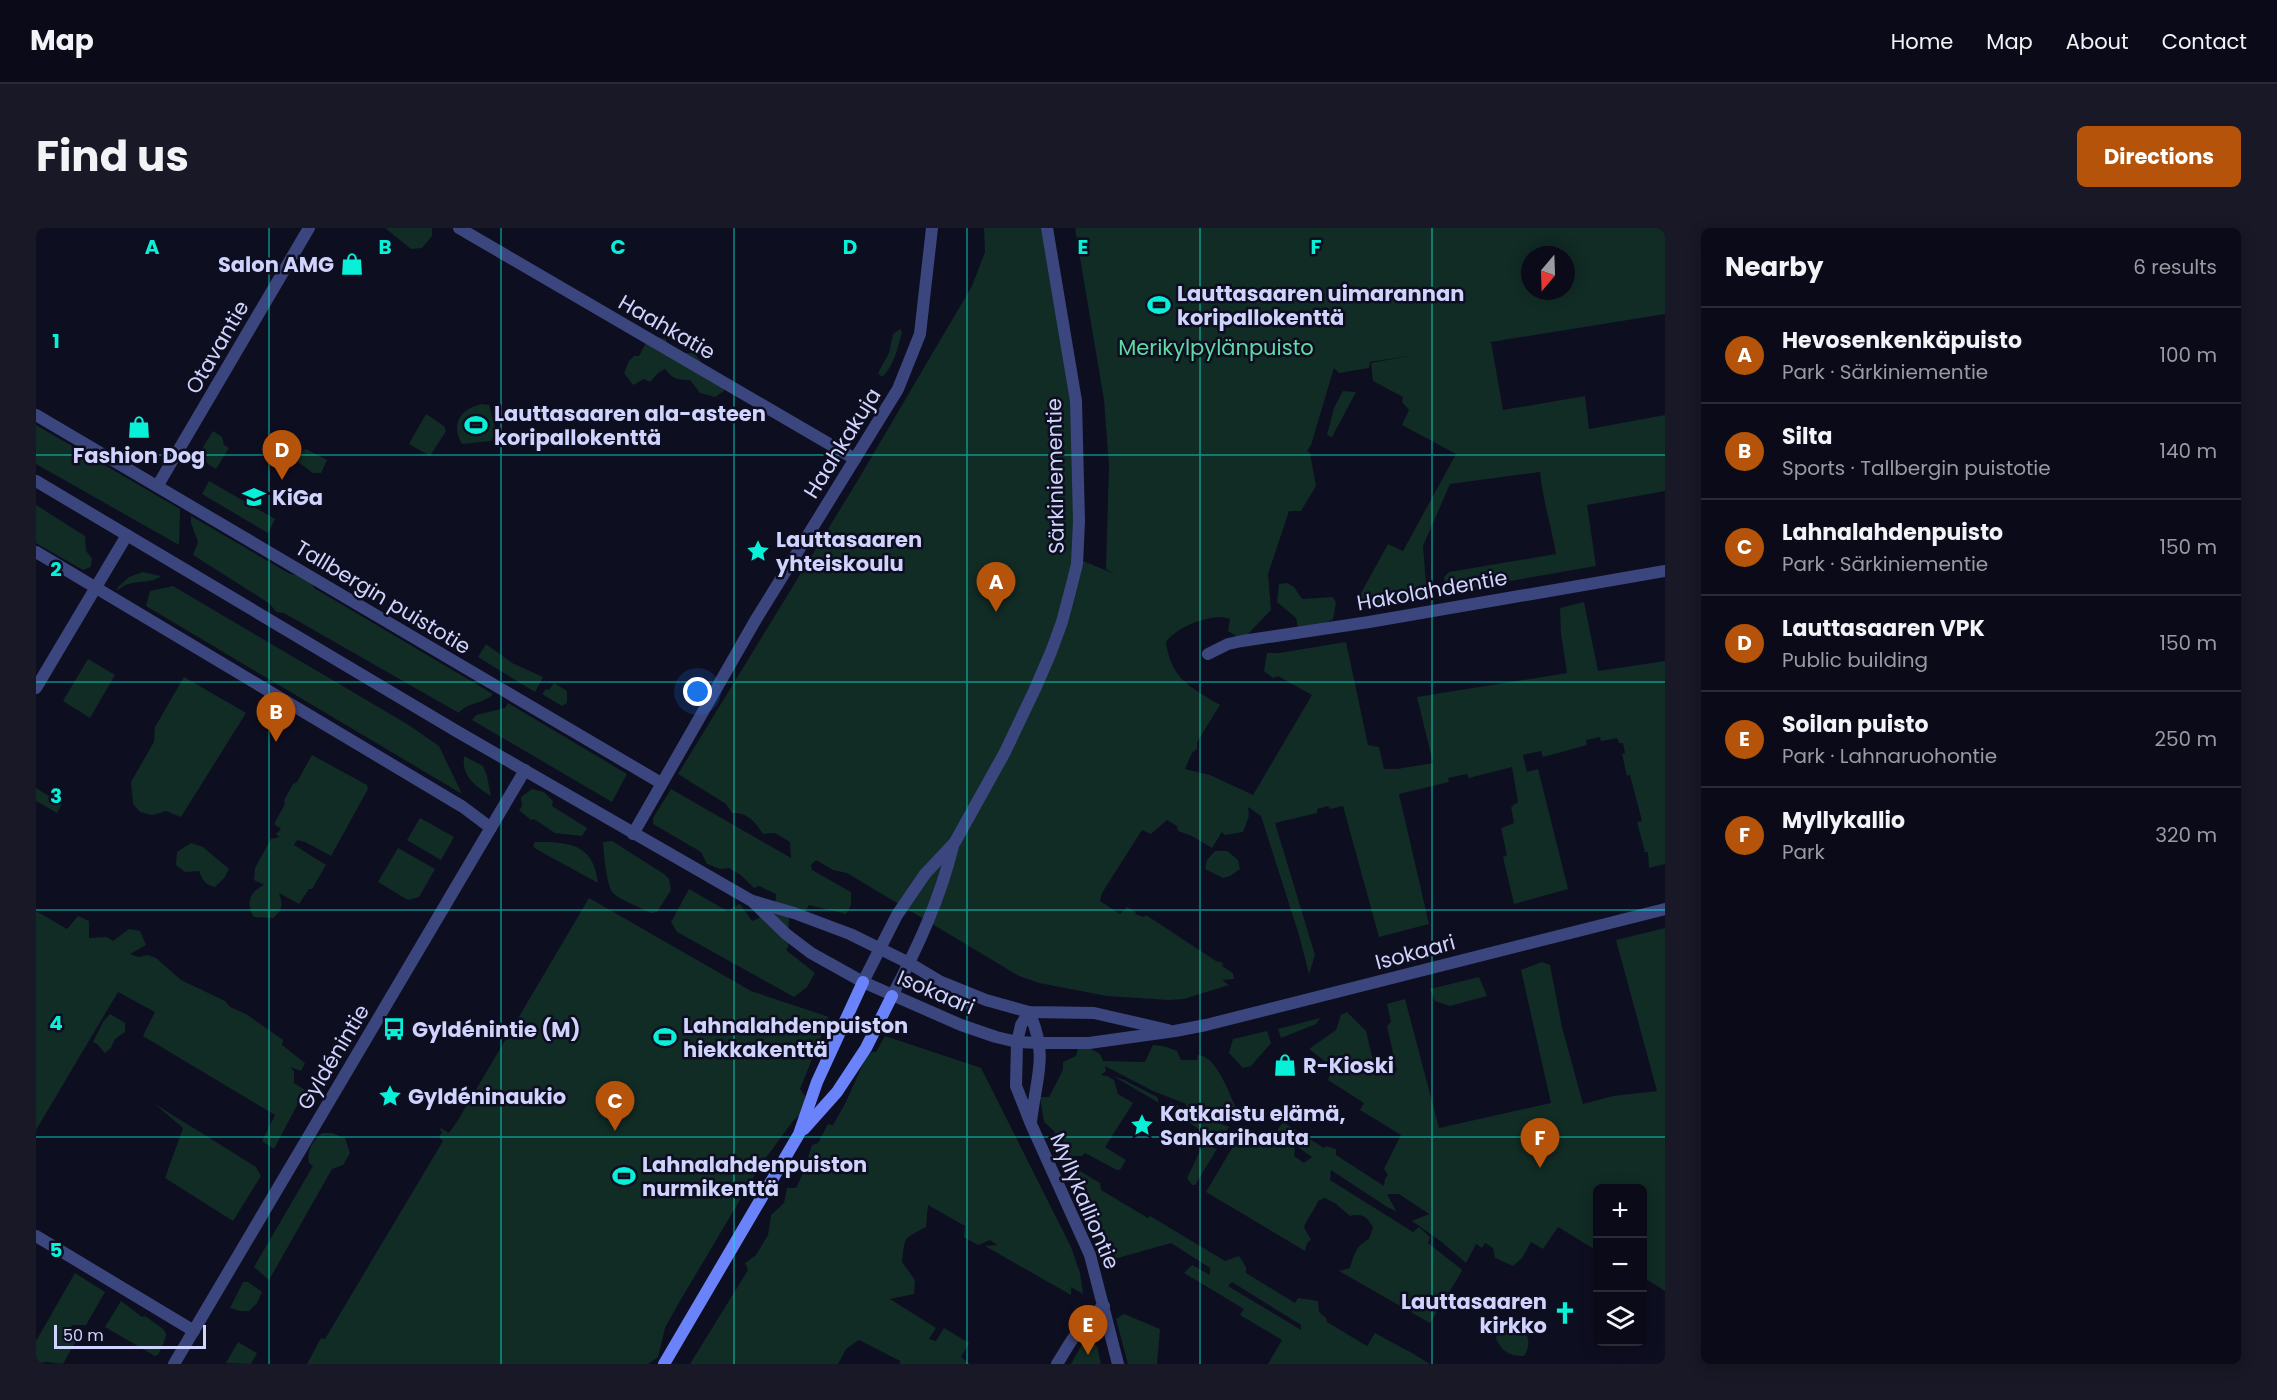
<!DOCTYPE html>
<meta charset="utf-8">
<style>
:root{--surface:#0a0a19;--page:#181826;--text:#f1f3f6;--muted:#999aa2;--line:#2a2b38;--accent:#b45309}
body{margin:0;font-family:Poppins,sans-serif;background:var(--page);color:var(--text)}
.controls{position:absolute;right:18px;bottom:18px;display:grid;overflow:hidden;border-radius:9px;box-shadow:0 3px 15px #0003}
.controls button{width:54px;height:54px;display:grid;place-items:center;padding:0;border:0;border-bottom:2px solid var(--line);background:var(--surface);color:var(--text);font:30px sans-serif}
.compass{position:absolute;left:1485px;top:18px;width:54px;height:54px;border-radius:50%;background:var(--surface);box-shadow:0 3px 15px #0003;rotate:199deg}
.scale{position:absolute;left:18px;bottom:15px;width:152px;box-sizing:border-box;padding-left:6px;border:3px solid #d0d3fd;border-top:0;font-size:16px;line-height:21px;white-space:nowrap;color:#d0d3fd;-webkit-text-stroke:4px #0e0e21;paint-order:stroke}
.you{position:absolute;left:662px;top:464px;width:21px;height:21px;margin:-15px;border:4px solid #fff;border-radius:50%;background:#1a73e8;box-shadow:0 0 0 9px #1a73e833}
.badge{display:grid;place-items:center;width:39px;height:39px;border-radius:50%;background:var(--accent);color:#fff;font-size:20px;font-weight:700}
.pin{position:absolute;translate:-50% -50px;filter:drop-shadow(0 2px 3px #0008)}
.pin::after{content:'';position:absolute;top:32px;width:21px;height:18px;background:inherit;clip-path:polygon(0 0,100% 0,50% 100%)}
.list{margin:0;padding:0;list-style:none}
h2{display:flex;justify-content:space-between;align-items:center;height:78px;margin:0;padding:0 24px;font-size:26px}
h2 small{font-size:20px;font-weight:400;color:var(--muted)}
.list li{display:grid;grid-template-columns:39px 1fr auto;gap:18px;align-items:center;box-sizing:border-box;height:96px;padding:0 24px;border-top:2px solid var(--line)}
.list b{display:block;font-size:22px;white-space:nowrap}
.list p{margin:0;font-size:20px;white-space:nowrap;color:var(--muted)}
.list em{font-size:20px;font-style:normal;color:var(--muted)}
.icon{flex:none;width:33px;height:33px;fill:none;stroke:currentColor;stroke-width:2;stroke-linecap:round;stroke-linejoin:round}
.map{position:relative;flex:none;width:1629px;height:1136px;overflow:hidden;border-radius:9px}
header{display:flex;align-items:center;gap:36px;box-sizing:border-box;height:84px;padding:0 30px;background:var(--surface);border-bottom:2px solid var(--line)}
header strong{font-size:28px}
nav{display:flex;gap:33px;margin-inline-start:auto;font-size:21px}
.intro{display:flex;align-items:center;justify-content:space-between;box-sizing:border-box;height:144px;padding:0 36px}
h1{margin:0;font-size:42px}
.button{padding:15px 27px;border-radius:9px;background:var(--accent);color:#fff;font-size:21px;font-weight:700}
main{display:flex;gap:36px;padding:0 36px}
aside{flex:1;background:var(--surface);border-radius:9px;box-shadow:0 3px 15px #0003}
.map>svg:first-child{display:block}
.green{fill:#112b25;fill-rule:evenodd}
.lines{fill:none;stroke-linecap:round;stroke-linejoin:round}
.minor{stroke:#3b467e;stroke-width:12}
.tertiary{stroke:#3b467e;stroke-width:12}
.secondary{stroke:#6a83fa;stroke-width:12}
.grid{fill:none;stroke:#09f0d9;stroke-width:1.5;stroke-opacity:0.55}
.labels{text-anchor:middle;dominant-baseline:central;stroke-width:5;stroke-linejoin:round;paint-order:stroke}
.poi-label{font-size:21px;font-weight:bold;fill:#d0d3fd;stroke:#0e0e21;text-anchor:start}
.street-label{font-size:21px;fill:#d0d3fd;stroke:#0e0e21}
.park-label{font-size:21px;fill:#5fdaa3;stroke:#0e0e21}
.grid-label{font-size:20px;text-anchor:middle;font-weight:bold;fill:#09f0d9;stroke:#0e0e21;stroke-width:5;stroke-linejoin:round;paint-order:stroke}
</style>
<header>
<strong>Map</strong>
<nav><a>Home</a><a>Map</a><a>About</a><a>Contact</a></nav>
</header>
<div class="intro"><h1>Find us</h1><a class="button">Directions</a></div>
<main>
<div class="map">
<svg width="1629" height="1136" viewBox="0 0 1629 1136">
<rect width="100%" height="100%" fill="#0e0e21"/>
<g class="green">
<polygon points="349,0 396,0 396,8 386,20 375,21"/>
<path d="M948,0H1009L1038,173L1042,331L1079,346L1070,341L1073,237L1068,172L1039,0H1629V86L1455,114L1467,182L1549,168L1553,201L1629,187V263L1551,277L1560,338L1410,364L1408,349L1413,344L1520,326C1515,298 1507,272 1504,244L1414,256L1387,318L1391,368L1325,378L1320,374L1352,316L1367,323L1420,226L1366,197L1373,182L1366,174L1367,169L1337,153L1335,135L1372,128L1334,134L1333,140L1303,145L1298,140L1275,217L1271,223L1274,225L1280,258L1265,283H1253L1232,346L1235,382L1211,407L1200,408L1192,403L1194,391C1177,384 1140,399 1130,414C1135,451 1154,459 1184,477L1161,514V521L1156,525L1149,541L1174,547L1217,567L1276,467L1242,448L1237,450L1228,443L1231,425H1243L1310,414L1332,517L1343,519L1348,541H1361L1397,535L1381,469L1531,445L1525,406L1524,380L1548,374L1562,443L1629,433V636L1613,640L1612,624H1609L1601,594L1606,593L1594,547L1591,548L1586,526L1589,525L1587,515H1583L1581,510L1565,513L1564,509L1550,512L1551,517L1507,529L1505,523L1487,527L1491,544L1502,541L1532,661L1478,676L1467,629L1471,627L1465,600L1478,595L1475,579L1482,574L1476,539L1433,550L1431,546L1412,550L1413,554L1363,566L1393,696L1343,709L1307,578L1294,581L1292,578L1281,581V585L1239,595L1279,727L1273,746L1263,707L1225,588L1212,579L1213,588L1207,604L1189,607L1186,604L1176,620L1156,608L1142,603L1141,598L1131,592L1115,606L1106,602L1066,665L1064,673L1084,686L1091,679L1100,684L1099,686L1108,689L1110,687L1180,733L1187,735L1186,738L1197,745L1198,751L1186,752L1193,757L1148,771L1133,772L1071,768L1003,755L983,748L811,645L797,642L780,632L775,637L776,642L815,664V677L810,686L773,677L768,685L753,689L752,719L750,722L779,745L771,759L758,769L641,704L635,694L653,661L693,684L697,679L704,676L716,693L739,683L740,666L723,658L718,660L706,648L693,640L684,641L671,636L665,624L617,596V590L635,561L755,630L754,614L739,605L727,606C720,595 712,584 696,585L690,576L642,546L822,252L936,58L949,24ZM1494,27H1530V63H1494Z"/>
<path d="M864,101L866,104C862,119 858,138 846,149L842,145L853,125L857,106Z"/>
<path d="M618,108L630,111L631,116L647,125H658L670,140L687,150L688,163L679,169L664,165L654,152C641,152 637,151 629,141L622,145L614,154L608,151L597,157L588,145L593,133L598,128H603L611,113Z"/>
<polygon points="1307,163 1320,164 1296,209 1291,207 1298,180"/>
<path d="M446,176L453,177L460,204L455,213L426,216C414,196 425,180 446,176Z"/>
<polygon points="390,186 408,198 410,203 394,228 373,216"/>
<polygon points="0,197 144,281 143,317 0,236"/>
<polygon points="177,203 186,209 188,217 193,220 180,241 161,229"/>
<polygon points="270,221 291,232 285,245 277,245 262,234 267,223"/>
<polygon points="173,253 239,291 232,305 166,266"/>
<polygon points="0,277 49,308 50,323 56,330 55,339 47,342 0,315"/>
<path d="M155,288L254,346C264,347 275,349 278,360L457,466C448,476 431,474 423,485L248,385L240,384L234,376L157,327L162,314L155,295Z"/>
<path d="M107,344L125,348C112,358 95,349 81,363L82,359L93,349Z"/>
<polygon points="1251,355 1258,359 1266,371 1297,369 1300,375 1297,391 1269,406 1262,399 1260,390 1241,374 1243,356"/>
<polygon points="137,358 371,496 403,518 426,566 110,378 114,363"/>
<polygon points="450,416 476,435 507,449 499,464 442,429"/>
<polygon points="52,431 79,447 54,490 27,473"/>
<polygon points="148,449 210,485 145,589 130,583 116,587 104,584 97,576 95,554 118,514 119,499"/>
<polygon points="518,455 531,463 531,475 526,478 506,466 510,461 513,462"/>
<polygon points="472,475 591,546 576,574 436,492 440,487 469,480"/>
<path d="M276,527L331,557L332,561L295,628L269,614L261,612L258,617L290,637L276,661H273L263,676L243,665C247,677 247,682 237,690L218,689C209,676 214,663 228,657L218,652L219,640L235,611L243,609L240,606L245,601L238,596L249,576L248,572L257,556L261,554Z"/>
<path d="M428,528L447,538L451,548L455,568C440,559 425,548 428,528Z"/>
<polygon points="0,560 26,576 21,585 0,573"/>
<polygon points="496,561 508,564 517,573 516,578 551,600 546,608 519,605 498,591 495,592 483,582 486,578 485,569"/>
<polygon points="384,590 418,609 405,632 371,612"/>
<path d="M576,613L628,646L633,651L635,662L621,684L615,685C606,680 584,672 577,665C570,656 568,625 567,614Z"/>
<path d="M499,614C533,614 557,615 562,655L500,621L497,618Z"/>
<path d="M155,615L167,619L193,641L188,650L179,659C169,657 166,651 163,643L149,644L140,637L141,624Z"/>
<polygon points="362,620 399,641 383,669 372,672 342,654"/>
<polygon points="1179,623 1191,623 1202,632 1204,641 1194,648 1187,650 1169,641 1171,632"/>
<polygon points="553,670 715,763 793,789 764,861 769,868 770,881 757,893 726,935 641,1078 629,1100 622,1129 612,1136 271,1136 285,1110 289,1111 407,913 403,909 406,904 404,902 405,900 413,905 422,892"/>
<polygon points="0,683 31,701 42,688 53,693 53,710 71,709 77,713 93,701 104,703 110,717 94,726 102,729 112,727 120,730 145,752 189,773 194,779 210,786 247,812 246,817 269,835 265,843 254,839 258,843 258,855 269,862 238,921 226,913 239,887 107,808 119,784 82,764 0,902"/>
<path d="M1629,700V1063L1607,1049L1606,960H1562L1561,1023L1522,999L1507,1021L1495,1014L1486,1030L1477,1038L1459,1030L1457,1020L1449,1015L1446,1020L1440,1016L1430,1035L1407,1015L1376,993L1393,986L1363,966H1351L1360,983L1351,979L1295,942L1294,952L1377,1004L1383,999L1394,1009L1392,1015L1425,1041L1426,1043L1394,1095L1303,1043L1314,1040C1318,1026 1320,1018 1333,1011L1337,999C1330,988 1327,985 1314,988L1299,975L1289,970L1282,973C1278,983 1272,989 1268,999L1275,1012L1271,1015L1269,1023L1170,964L1209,898L1224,907L1226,906L1238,915L1244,911L1255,916L1259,921L1258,928L1268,935L1276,929L1240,904L1247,894L1288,920L1290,918L1300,921V927L1348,958L1349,951L1352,947L1348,941L1365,907L1324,882L1328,875L1292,852L1296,839L1273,821L1300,802L1305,787L1311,784L1330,803L1340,845L1361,843L1351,798L1355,794L1351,776L1369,771L1403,900L1515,875L1485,742L1506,734L1514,737L1526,799L1547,876L1577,868L1621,863L1580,712Z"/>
<polygon points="1443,749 1451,768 1414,778 1399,773 1394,761"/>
<polygon points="74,786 89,795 89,804 79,811 75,820 69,825 61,816 57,814 67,794"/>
<polygon points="1284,790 1280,796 1245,810 1242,801"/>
<polygon points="1231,803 1235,815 1215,838 1207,840 1193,825 1197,811"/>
<path d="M849,808L945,840L1035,1019L1044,1045L1047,1066L1035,1059V1067L949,1018L961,1017L954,1012L942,1017L928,1009L929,998L892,977L890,999C867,1011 869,1008 866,1034L879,1052L878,1066L854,1071L900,1100L893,1111L900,1113L908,1100L933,1115L925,1129L934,1136H864V1133L823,1112L810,1121L802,1136H654L712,1042L709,1035L720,1027L732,1007L735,987L748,975L751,960H760C767,947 771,932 776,917L782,915L792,896L797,897L810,874L830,829L836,824H840Z"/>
<path d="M1048,817L1064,826L1067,833L1109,834L1117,817L1127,818L1141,823L1145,832H1161L1162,827C1181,827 1195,870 1202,885L1195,894L1172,885L1171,890L1193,899L1184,912L1176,910L1133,881L1134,874L1149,881L1150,876L1117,863L1069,838L1070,843L1065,847L1071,848L1078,852L1082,866L1097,875L1069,919L1090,932L1084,942H1081L1049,925L1046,928H1034L1029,919L1030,915L1021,910L1018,903L1008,894L1004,869H1013L1027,842V834L1040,828L1042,820Z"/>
<polygon points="1077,848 1088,852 1121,869 1123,875"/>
<polygon points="119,876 220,939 225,948 197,993 129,950 147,900"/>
<path d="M286,905H296L309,910L314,925L307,937L296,941L233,1052L218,1039L277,938L273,935C271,921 276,914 286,905Z"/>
<polygon points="1171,916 1181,921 1159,957 1156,957 1151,950 1165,921"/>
<path d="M1037,939L1064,955L1065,962L1112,990L1114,988L1189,1033L1203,1028L1210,1039V1045L1259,1075L1262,1070L1282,1073L1283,1084L1290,1090L1291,1094L1331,1118L1339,1105C1358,1116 1376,1124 1394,1136H1232L1246,1112L1204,1087L1208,1081L1148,1045L1156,1037L1174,1047V1040L1135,1015L1071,1033L1064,1012L1060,1010L1053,988L1055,986L1050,974L1047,972L1046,967L1034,942L1039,945ZM1196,1054L1265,1097V1102L1192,1058Z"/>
<polygon points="39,1045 69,1064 50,1097 36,1097 30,1106 40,1113 27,1136 10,1134 0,1136 0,1113"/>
<polygon points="207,1054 212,1054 226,1064 221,1075 213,1083 204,1083 194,1080"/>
<path d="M85,1073L106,1089L109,1088C133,1106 135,1100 122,1127L119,1128L69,1099Z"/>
<polygon points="1088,1086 1124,1101 1121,1136 1092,1136 1080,1091"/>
<path d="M1471,1096H1485C1492,1108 1496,1115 1488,1128C1473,1128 1467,1124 1460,1111L1462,1104Z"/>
<polygon points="1049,1111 1061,1118 1065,1136 1035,1136"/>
<polygon points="202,1114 221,1125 215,1136 190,1135"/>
</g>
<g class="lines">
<g class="minor">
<polyline points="423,0 819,231"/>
<polyline points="0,187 625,555"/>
<polyline points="122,257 273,0"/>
<polyline points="0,324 427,579 455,600"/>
<polyline points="1172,426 1192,416 1206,413 1333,394 1629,343"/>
<polyline points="0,460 91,307"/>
<polyline points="597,606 719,393 862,161 884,106 896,0"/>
<polyline points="993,784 985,797 981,814 980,858 995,896 1054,1027 1082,1136"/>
<path d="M993,784C1013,828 1000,849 995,894"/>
<polyline points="0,1008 158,1103"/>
<polyline points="138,1136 489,542"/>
<path d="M1021,1136C1034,1115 1046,1092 1068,1078"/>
</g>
<g class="tertiary">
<polyline points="0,253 422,504 716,673 750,706 775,725 827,754 925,797 960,809 981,814 1004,815 1053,815 1139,803 1170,797 1629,681"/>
<polyline points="717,673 758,685 814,706 873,735 903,753 950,772 993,784 1058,785 1132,802"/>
<polyline points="827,754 861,687 889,646 919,614 969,524 999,461 1015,424 1026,394 1036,356 1041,336 1043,293 1040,173 1011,0"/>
<path d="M856,768C882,719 904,671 917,618"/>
</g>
<g class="secondary">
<polyline points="768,901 801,864 830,820 856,768"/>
<polyline points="628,1136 763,906 781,854 827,754"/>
</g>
</g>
<path class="grid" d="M233,0V1136M465,0V1136M698,0V1136M931,0V1136M1164,0V1136M1396,0V1136M0,227H1629M0,454H1629M0,682H1629M0,909H1629"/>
<defs>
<g id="shop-bare" transform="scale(1.8)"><path d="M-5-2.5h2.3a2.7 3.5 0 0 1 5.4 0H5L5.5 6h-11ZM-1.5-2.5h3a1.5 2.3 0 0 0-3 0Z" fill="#09f0d9" stroke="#0e0e21" stroke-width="2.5" paint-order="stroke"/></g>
<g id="stadium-bare" transform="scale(1.8)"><path d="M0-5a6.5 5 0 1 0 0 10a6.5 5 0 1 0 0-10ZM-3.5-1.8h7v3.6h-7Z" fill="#09f0d9" stroke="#0e0e21" stroke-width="2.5" paint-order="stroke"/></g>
<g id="school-bare" transform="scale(1.8)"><path d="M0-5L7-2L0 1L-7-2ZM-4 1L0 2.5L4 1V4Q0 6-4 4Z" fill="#09f0d9" stroke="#0e0e21" stroke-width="2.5" paint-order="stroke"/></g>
<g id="sight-bare" transform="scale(1.8)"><path d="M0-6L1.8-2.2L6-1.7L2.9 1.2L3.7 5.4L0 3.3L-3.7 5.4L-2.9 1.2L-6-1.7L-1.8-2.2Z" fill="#09f0d9" stroke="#0e0e21" stroke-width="2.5" paint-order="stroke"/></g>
<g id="bus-bare" transform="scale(1.8)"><path d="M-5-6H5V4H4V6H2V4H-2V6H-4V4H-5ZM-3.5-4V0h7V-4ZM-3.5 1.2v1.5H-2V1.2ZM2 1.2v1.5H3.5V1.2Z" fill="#09f0d9" stroke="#0e0e21" stroke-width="2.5" paint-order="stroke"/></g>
<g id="church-bare" transform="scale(1.8)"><path d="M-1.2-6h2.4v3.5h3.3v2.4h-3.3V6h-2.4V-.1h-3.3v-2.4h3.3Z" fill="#09f0d9" stroke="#0e0e21" stroke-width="2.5" paint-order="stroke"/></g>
</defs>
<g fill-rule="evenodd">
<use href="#shop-bare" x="316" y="36"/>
<use href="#stadium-bare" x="1123" y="77"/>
<use href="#stadium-bare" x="440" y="197"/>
<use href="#shop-bare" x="103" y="199"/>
<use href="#school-bare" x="218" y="269"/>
<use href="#sight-bare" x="722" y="323"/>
<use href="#bus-bare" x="358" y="801"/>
<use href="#stadium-bare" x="629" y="809"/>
<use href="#shop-bare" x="1249" y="837"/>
<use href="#sight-bare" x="354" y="868"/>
<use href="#sight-bare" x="1106" y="897"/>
<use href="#stadium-bare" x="588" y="948"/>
<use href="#church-bare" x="1529" y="1085"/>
</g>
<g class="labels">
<g class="poi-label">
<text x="298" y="36" text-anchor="end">Salon AMG</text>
<text x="1141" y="65">Lauttasaaren uimarannan<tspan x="1141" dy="24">koripallokenttä</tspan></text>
<text x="458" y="185">Lauttasaaren ala-asteen<tspan x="458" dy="24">koripallokenttä</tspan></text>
<text x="103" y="227" text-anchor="middle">Fashion Dog</text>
<text x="236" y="269">KiGa</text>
<text x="740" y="311">Lauttasaaren<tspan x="740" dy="24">yhteiskoulu</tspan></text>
<text x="647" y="797">Lahnalahdenpuiston<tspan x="647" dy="24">hiekkakenttä</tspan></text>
<text x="376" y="801">Gyldénintie (M)</text>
<text x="1267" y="837">R-Kioski</text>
<text x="372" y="868">Gyldéninaukio</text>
<text x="1124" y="885">Katkaistu elämä,<tspan x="1124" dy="24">Sankarihauta</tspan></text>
<text x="606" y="936">Lahnalahdenpuiston<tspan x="606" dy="24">nurmikenttä</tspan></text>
<text x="1511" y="1073" text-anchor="end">Lauttasaaren<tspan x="1511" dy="24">kirkko</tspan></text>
</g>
<g class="street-label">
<text transform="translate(631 99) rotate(30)">Haahkatie</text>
<text transform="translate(181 119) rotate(-60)">Otavantie</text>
<text transform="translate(806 215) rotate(-58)">Haahkakuja</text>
<text transform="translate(1019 248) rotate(-91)">Särkiniementie</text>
<text transform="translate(1396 362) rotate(-10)">Hakolahdentie</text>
<text transform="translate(347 369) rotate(31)">Tallbergin puistotie</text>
<text transform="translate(1379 724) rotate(-15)">Isokaari</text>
<text transform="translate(900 764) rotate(23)">Isokaari</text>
<text transform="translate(297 829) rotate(-59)">Gyldénintie</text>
<text transform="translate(1049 973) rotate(67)">Myllykalliontie</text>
</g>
<g class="park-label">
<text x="1180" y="119">Merikylpylänpuisto</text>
</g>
</g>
<g class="grid-label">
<text x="116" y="26">A</text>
<text x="349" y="26">B</text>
<text x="582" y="26">C</text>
<text x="814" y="26">D</text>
<text x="1047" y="26">E</text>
<text x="1280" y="26">F</text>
<text x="20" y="120">1</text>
<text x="20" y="348">2</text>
<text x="20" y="575">3</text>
<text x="20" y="802">4</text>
<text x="20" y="1029">5</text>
</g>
</svg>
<div class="controls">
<button>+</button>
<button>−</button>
<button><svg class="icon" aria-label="layers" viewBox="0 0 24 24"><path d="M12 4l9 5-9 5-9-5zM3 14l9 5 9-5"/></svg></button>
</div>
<svg class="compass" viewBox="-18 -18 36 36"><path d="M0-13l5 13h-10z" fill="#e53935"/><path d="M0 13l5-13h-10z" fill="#999aa2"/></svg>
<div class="scale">50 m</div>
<div class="you"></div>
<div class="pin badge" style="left:960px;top:384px">A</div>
<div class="pin badge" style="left:240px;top:514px">B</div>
<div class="pin badge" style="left:579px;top:903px">C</div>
<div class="pin badge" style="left:246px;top:252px">D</div>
<div class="pin badge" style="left:1052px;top:1127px">E</div>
<div class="pin badge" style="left:1504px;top:940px">F</div>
</div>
<aside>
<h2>Nearby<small>6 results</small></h2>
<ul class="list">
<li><span class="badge">A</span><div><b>Hevosenkenkäpuisto</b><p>Park · Särkiniementie</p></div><em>100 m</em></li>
<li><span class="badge">B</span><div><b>Silta</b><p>Sports · Tallbergin puistotie</p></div><em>140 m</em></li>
<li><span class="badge">C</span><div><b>Lahnalahdenpuisto</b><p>Park · Särkiniementie</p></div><em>150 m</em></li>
<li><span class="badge">D</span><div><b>Lauttasaaren VPK</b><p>Public building</p></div><em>150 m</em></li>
<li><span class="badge">E</span><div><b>Soilan puisto</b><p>Park · Lahnaruohontie</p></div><em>250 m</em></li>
<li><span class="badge">F</span><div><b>Myllykallio</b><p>Park</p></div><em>320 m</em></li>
</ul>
</aside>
</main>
